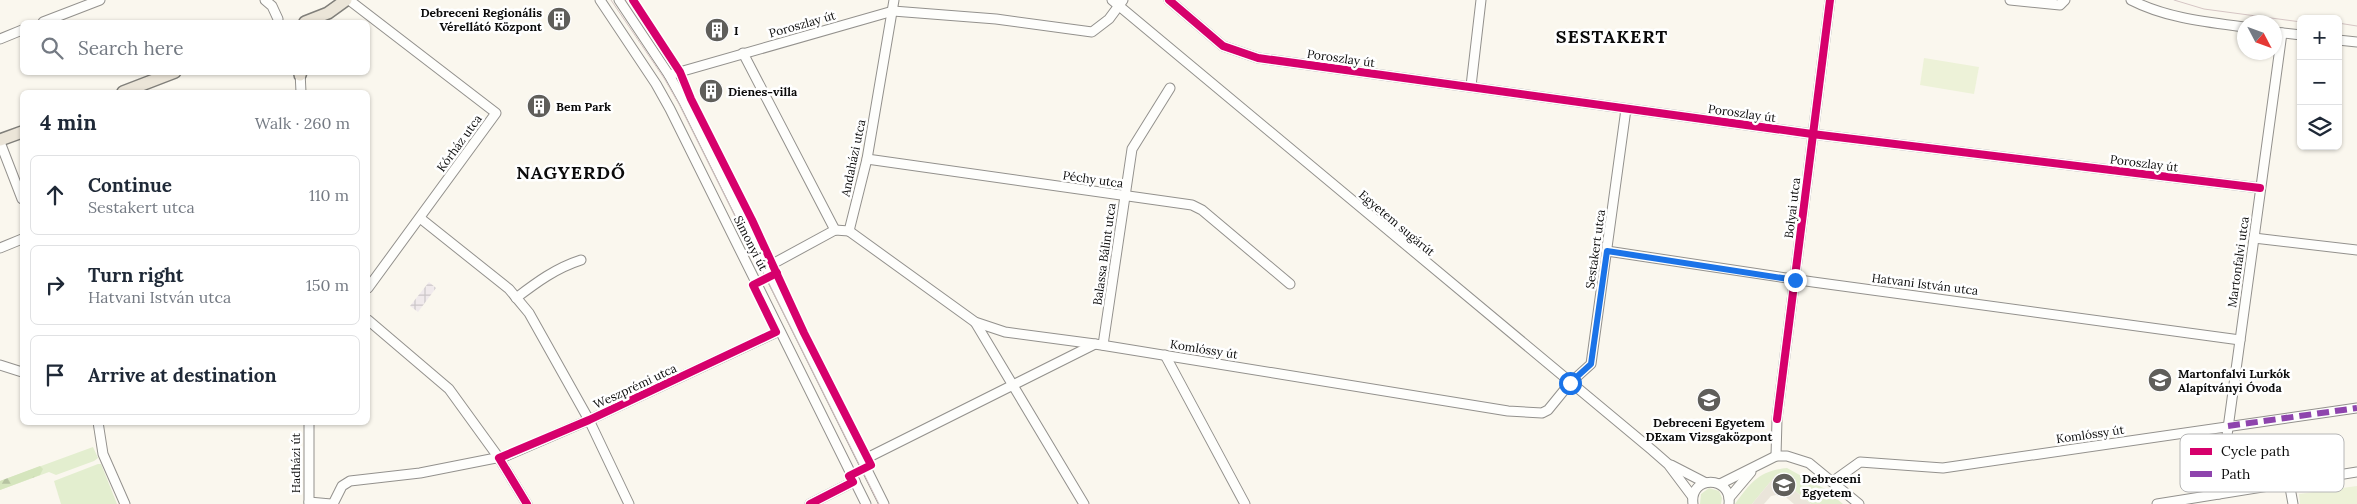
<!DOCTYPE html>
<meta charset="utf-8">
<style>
:root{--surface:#fff;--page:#f2f2f3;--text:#1f2937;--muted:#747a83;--line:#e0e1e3}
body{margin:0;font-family:Lora,serif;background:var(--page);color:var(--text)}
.controls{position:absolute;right:15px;top:15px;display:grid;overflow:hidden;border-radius:8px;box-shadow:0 1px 4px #0004}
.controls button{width:45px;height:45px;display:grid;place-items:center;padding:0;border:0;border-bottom:1px solid var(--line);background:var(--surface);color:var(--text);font:25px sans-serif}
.compass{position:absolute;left:2237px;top:15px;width:45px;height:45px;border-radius:50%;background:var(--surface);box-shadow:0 1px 4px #0004;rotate:131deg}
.stop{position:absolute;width:15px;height:15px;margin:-11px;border:4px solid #1a73e8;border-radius:50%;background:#fff}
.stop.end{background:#1a73e8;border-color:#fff;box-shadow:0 1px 5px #0008}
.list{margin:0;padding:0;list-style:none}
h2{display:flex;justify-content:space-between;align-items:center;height:65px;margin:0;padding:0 20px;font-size:21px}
h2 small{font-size:16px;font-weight:400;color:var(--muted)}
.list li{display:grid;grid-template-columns:32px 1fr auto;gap:15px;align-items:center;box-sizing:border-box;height:80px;margin:0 10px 10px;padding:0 10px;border:1px solid var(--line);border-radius:8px}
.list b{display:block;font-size:19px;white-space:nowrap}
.list p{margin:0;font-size:16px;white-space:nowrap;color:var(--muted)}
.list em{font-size:16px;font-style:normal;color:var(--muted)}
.icon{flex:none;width:28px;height:28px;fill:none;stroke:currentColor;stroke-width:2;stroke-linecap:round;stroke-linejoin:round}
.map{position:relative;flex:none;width:2357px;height:504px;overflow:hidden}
.search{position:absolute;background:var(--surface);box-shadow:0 1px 4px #0004;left:20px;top:20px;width:350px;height:55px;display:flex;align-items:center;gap:12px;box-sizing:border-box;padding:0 18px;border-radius:8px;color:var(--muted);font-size:19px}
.panel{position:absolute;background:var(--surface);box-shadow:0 1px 4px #0004;left:20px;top:90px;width:350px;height:335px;border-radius:8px}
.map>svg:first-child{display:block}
.industrial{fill:url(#industrial-grid)}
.green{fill:#e3eecf}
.forest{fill:url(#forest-firs)}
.pitch{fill:#edf2d8}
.plaza{fill:#eae5da}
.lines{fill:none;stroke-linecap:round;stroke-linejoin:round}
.minor-casing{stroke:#93918d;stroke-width:11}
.major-casing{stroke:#807f7a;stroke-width:14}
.minor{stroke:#fefefc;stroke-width:9}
.major{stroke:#ebe5d8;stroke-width:11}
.tram{stroke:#d5c5c4;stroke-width:1}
.quiet{stroke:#8e44ad;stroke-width:6;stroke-dasharray:12 6;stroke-linecap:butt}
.cycleway-casing{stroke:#fff;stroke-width:11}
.cycleway{stroke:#d6006c;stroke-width:8}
.route{stroke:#1a73e8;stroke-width:6}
.labels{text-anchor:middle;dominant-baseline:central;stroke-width:5;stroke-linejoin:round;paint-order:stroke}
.poi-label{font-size:12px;font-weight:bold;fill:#0b0b0b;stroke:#fff;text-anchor:start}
.street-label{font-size:12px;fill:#0b0b0b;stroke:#fff}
.district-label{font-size:18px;font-weight:bold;letter-spacing:1px;fill:#0b0b0b;stroke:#fff}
.key{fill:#fff;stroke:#b6b6b6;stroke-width:1}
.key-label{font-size:14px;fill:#0b0b0b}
</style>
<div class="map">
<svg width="2357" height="504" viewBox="0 0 2357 504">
<defs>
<pattern id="industrial-grid" width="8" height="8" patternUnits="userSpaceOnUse" patternTransform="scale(1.25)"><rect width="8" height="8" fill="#f0eaec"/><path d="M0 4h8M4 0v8" fill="none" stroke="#ccc7c9"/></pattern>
<pattern id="forest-firs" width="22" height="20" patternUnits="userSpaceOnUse" patternTransform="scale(1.25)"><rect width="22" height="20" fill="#d5e5bd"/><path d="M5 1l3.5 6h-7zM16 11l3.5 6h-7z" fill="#b6c3a1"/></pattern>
</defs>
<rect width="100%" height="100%" fill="#faf7ee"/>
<polygon class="industrial" points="429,282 436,288 418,312 410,306"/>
<g class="green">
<polygon points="93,447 98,458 94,461 56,475 49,472 0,490 0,481"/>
<polygon points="98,464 101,464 117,504 61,504 54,481"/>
<path d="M1787,468L1825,489L1843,504H1811L1776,475L1752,504H1735C1751,482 1759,471 1787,468Z"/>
<polygon points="1709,488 1719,491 1722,498 1721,504 1700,504 1701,494"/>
</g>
<polygon class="forest" points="40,466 43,469 40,475 0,490 0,481"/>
<g class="pitch">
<polygon points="1924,58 1979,67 1974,94 1920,85"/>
<polygon points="2357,486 2357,504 2300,504 2299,494"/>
</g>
<polygon class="plaza" points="1776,475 1811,504 1794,504 1782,494 1771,496 1764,504 1752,504"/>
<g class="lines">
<g class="minor-casing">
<g id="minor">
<polyline points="265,0 272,6 278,19"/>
<polyline points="349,0 496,113 368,288"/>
<polyline points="600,0 656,84 670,109 866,504"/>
<polyline points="619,0 669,75 684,102 884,504"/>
<polyline points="1112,0 1652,450 1668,464 1692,496"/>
<polyline points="1169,0 1223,46 1258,58 1812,134 2260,188"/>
<polyline points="2010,0 2060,5 2065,0"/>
<path d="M2131,0C2166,18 2206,22 2244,27"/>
<polyline points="43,22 100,0"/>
<polyline points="2274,32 2301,35"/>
<polyline points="0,39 22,30"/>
<polyline points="2338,40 2357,42"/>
<polyline points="743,53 835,230"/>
<polyline points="300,72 301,92"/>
<polyline points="669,75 893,11 996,19 1092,32 1109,19 1123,0"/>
<polyline points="1471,86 1481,0"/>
<polyline points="0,142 22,199"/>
<polyline points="867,159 1192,205 1202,210 1290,284"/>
<polyline points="420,218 509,289 529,313 589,420 629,504"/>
<polyline points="849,231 975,322 1005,332 1095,344 1508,411 1542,413 1548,410 1570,383 1591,364 1626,109"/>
<polyline points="849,231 867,159 894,0"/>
<polyline points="2254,238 2357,250"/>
<polyline points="0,248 22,239"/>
<polyline points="1607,251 1813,282 2240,340"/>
<polyline points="767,267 835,230 849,231"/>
<path d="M516,298C537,282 556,268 581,260"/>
<polyline points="368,320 449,389 499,458 527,504"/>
<polyline points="975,322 1084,504"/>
<polyline points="1103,345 1132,149 1170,88"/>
<polyline points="1165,355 1245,504"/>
<polyline points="0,365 22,372"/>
<polyline points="98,422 103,454 125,504"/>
<polyline points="309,422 309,504"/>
<polyline points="1776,456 1777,419 1830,0"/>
<polyline points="863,460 1095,344"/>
<polyline points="1671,465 1704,482"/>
<polyline points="1832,482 1860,462 1943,468 2357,408"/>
<polyline points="2289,482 2293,504"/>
<polyline points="1720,484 1776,456 1787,456 1809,463 1859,504"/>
<polyline points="2219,494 2282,33"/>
<polyline points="1729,498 1751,472"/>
<polyline points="309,502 331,504"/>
<polyline points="333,504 342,486 350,481 420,473 506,456 589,420 779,331"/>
<polyline points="810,504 855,481"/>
<path d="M1693,504C1689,475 1732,475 1729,504"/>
<polyline points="2157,504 2357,472"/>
</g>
</g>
<g class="major-casing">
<g id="major">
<polyline points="305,22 328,13 346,0"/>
<polyline points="300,75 301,72"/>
<polyline points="123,92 175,72"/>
<polyline points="0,140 22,132"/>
</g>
</g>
<use href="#minor" class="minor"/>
<use href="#major" class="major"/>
<g class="tram">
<polyline points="611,0 664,78 679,104 879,504"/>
<polyline points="2174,0 2204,9 2301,22"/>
<polyline points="2338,23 2357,26"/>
</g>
<polyline class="quiet" points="2228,426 2357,408"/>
<g class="cycleway-casing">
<g id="cycleway">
<polyline points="633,0 680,72 691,99 752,220 804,333 871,465 849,476 853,482 810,504"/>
<polyline points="1169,0 1223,46 1258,58 1812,134 2260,188"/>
<polyline points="1777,419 1830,0"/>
<polyline points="527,504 499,458 589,420 776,332 753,285 777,273"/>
</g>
</g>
<use href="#cycleway" class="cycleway"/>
</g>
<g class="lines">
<polyline class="route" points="1570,383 1591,364 1607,251 1795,280"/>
</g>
<defs>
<g id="building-disc" transform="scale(1.25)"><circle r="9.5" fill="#5f5e5a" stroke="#fff"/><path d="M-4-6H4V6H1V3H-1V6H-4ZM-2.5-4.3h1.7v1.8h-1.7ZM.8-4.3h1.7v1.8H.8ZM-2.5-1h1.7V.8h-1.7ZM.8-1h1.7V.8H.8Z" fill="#fff"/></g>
<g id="school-disc" transform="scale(1.25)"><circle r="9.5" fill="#5f5e5a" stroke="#fff"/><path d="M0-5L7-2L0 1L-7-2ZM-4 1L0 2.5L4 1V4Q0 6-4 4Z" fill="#fff"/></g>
<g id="university-disc" transform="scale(1.25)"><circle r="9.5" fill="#5f5e5a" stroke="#fff"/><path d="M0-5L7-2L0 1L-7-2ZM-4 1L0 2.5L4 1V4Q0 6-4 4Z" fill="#fff"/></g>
</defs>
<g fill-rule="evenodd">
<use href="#building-disc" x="559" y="19"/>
<use href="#building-disc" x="717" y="30"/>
<use href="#building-disc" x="711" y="91"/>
<use href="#building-disc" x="539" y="106"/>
<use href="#school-disc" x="2160" y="380"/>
<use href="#university-disc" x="1709" y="400"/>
<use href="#university-disc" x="1784" y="485"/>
</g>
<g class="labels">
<g class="poi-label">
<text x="542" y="12" text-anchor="end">Debreceni Regionális<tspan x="542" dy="14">Vérellátó Központ</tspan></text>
<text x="734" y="30">I</text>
<text x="728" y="91">Dienes-villa</text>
<text x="556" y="106">Bem Park</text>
<text x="2178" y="373">Martonfalvi Lurkók<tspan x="2178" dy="14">Alapítványi Óvoda</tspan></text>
<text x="1709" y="422" text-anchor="middle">Debreceni Egyetem<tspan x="1709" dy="14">DExam Vizsgaközpont</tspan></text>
<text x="1802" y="478">Debreceni<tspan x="1802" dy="14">Egyetem</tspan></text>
</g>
<g class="street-label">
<text transform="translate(802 24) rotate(-16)">Poroszlay út</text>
<text transform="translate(1341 58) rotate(8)">Poroszlay út</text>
<text transform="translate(1742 113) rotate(8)">Poroszlay út</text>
<text transform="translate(459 143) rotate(-54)">Kórház utca</text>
<text transform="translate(853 158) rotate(-78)">Andaházi utca</text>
<text transform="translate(2144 163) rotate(7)">Poroszlay út</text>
<text transform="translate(1093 179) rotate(8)">Péchy utca</text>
<text transform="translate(1792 208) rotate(-83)">Bolyai utca</text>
<text transform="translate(1397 223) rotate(40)">Egyetem sugárút</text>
<text transform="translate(751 243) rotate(63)">Simonyi út</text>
<text transform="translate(1595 249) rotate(-82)">Sestakert utca</text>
<text transform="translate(1104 254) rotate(-82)">Balassa Bálint utca</text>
<text transform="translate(2238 262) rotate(-82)">Martonfalvi utca</text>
<text transform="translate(1925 284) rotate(7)">Hatvani István utca</text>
<text transform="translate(1204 349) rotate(9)">Komlóssy út</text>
<text transform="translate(635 386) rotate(-25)">Weszprémi utca</text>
<text transform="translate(2090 434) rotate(-8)">Komlóssy út</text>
<text transform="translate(295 463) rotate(-90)">Hadházi út</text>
</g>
<g class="district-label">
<text x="1612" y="36">SESTAKERT</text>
<text x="571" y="172">NAGYERDŐ</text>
</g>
</g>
<rect x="2180" y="434" width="164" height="58" rx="8" class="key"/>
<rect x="2190" y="448" width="22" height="7" fill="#d6006c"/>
<rect x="2190" y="471" width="22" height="6" fill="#8e44ad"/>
<g class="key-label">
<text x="2221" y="456">Cycle path</text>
<text x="2221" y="479">Path</text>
</g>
</svg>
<div class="controls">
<button>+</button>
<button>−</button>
<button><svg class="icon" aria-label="layers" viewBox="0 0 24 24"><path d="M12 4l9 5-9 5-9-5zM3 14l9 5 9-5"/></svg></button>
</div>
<svg class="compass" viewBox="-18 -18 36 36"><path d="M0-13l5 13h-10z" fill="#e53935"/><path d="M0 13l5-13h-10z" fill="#747a83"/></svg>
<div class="stop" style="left:1570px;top:383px"></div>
<div class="stop end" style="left:1795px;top:280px"></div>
<div class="search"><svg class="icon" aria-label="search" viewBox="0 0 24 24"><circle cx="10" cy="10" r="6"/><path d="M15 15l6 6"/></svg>Search here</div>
<section class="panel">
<h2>4 min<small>Walk · 260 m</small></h2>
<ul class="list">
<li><svg class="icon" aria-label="ahead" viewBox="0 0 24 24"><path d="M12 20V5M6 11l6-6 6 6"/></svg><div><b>Continue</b><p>Sestakert utca</p></div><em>110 m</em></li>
<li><svg class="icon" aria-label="right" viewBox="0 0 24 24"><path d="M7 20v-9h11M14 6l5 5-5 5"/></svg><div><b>Turn right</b><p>Hatvani István utca</p></div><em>150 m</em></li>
<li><svg class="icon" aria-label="arrive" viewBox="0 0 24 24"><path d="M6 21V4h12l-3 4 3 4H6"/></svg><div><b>Arrive at destination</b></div></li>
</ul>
</section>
</div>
